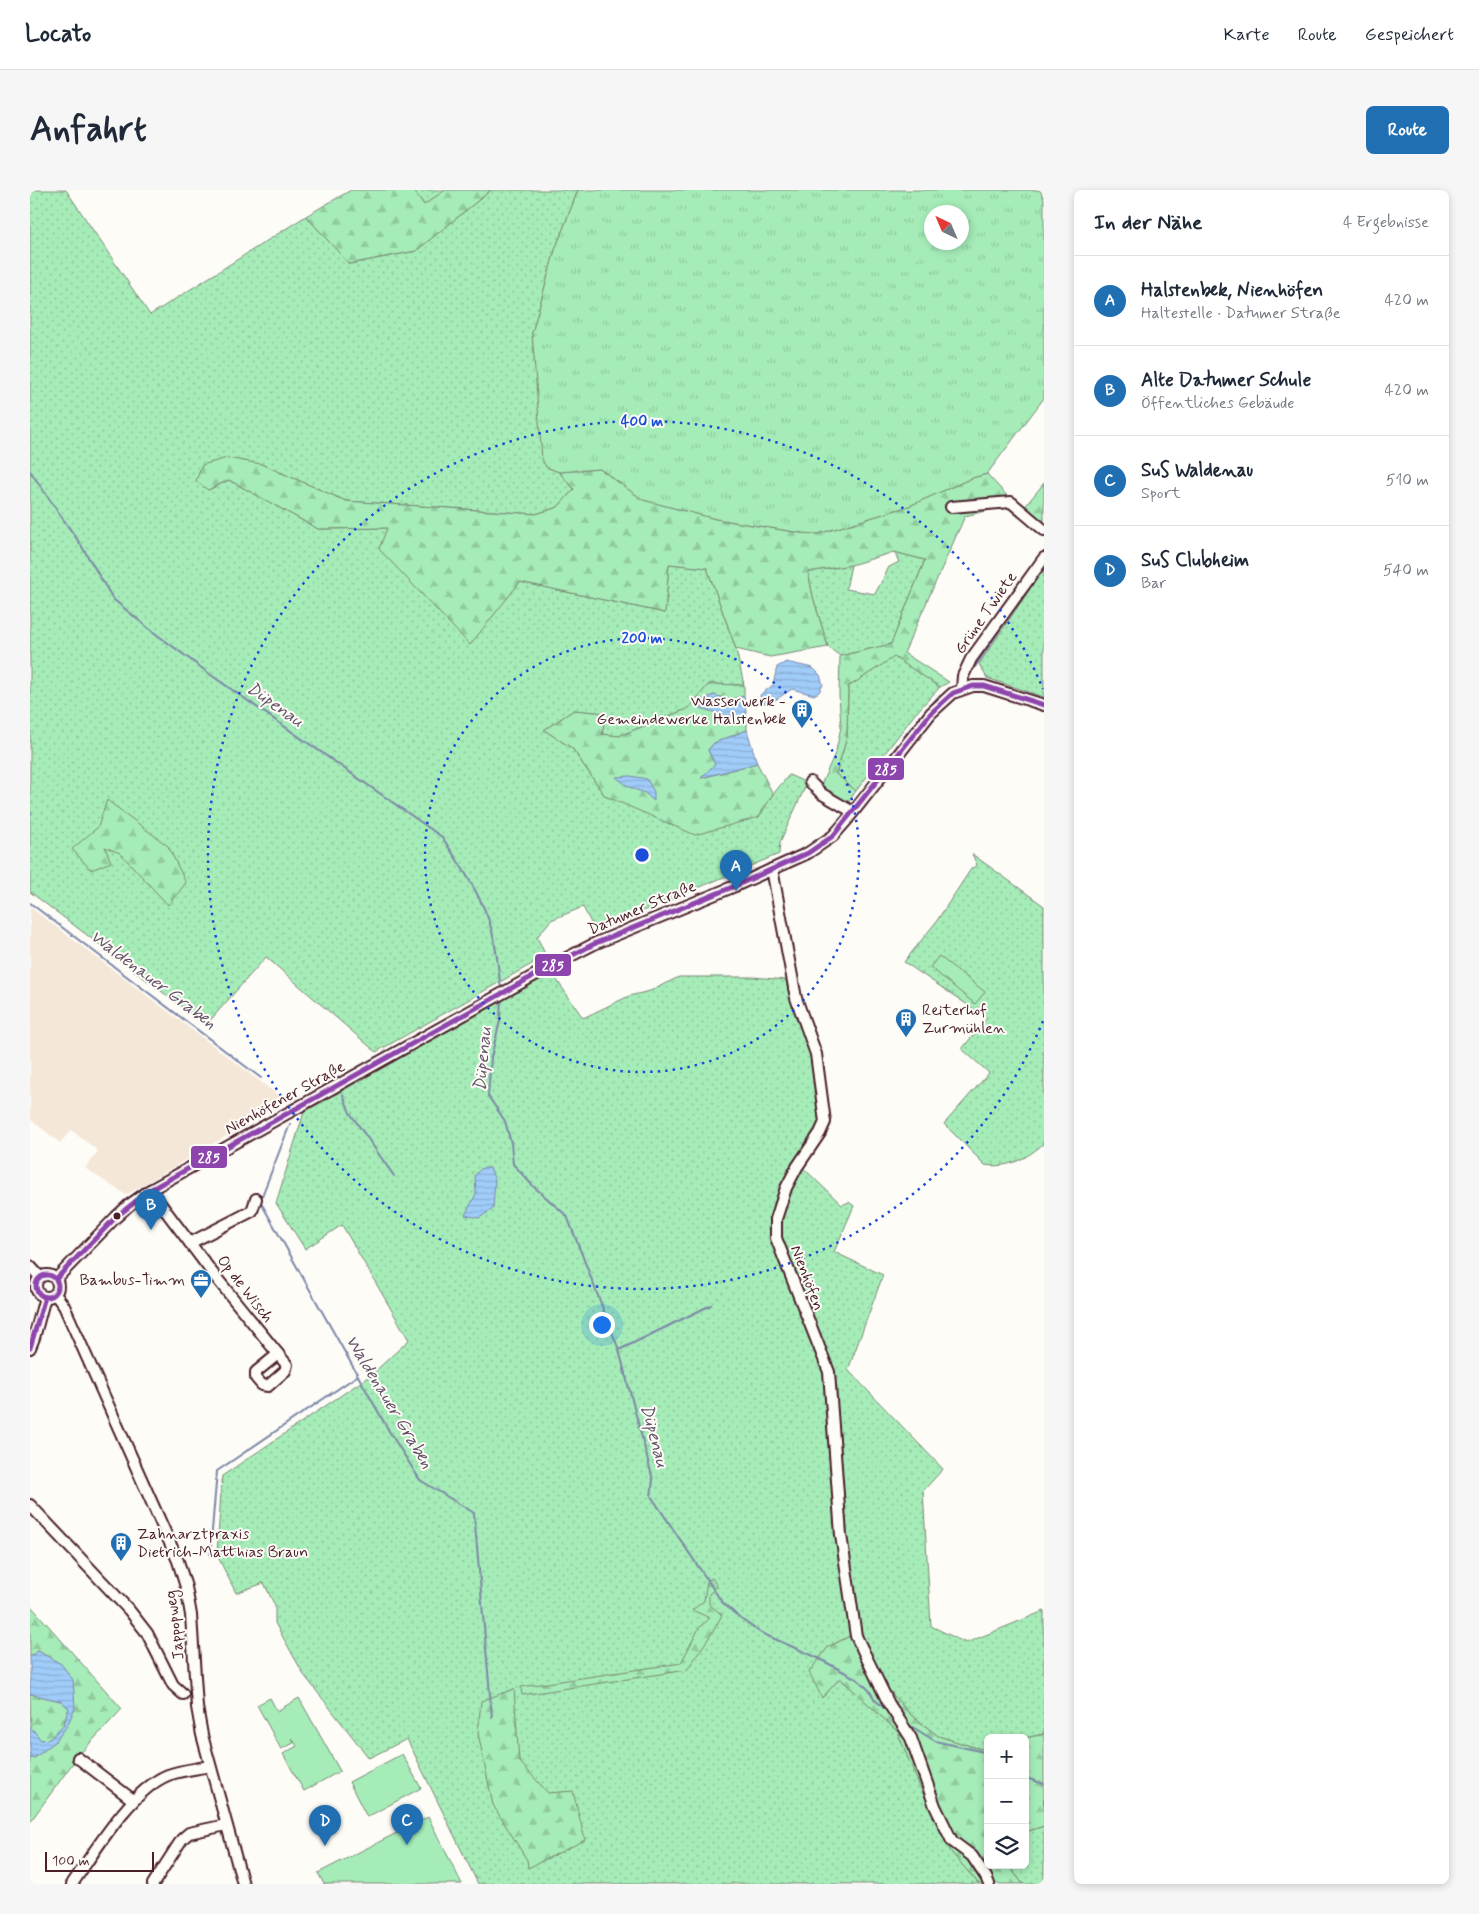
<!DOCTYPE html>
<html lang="de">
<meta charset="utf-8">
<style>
:root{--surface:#fff;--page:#f6f6f7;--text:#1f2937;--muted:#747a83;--line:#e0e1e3;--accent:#1f6fb2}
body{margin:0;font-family:Mynerve,sans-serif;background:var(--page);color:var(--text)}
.controls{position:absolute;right:15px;bottom:15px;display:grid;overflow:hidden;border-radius:8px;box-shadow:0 2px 8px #0003}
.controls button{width:45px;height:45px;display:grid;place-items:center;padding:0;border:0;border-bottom:1px solid var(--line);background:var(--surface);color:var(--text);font:25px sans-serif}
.compass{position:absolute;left:894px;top:15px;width:45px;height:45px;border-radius:50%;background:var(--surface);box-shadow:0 2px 8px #0003;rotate:316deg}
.scale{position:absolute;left:15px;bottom:12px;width:109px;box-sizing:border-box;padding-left:5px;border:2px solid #4a1f2b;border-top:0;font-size:14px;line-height:18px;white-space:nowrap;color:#4a1f2b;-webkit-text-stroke:4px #fdfcf7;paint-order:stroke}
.you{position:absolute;left:571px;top:1134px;width:18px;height:18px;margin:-12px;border:4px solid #fff;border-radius:50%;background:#1a73e8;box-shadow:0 0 0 8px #1a73e833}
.badge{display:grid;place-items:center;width:32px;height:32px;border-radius:50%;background:var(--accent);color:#fff;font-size:16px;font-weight:700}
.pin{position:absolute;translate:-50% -41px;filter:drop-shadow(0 1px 2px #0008)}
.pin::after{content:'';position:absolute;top:26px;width:18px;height:15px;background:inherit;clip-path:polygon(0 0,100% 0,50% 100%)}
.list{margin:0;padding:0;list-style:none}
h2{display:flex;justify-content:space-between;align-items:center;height:65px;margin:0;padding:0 20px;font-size:21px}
h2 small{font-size:16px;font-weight:400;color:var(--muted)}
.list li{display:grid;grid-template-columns:32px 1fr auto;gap:15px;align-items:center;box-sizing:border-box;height:90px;padding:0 20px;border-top:1px solid var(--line)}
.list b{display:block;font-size:19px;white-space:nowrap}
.list p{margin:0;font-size:16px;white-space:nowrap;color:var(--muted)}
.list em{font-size:16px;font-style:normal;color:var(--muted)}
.icon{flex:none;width:28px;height:28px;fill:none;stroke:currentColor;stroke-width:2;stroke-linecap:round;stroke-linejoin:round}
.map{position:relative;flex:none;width:1014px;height:1694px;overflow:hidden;border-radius:8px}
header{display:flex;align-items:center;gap:30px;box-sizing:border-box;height:70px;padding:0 25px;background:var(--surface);border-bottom:1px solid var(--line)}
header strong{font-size:24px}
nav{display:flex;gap:28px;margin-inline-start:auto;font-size:18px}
.intro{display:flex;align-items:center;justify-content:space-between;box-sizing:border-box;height:120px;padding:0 30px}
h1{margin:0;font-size:35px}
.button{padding:12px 22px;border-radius:8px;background:var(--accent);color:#fff;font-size:18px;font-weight:700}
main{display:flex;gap:30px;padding:0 30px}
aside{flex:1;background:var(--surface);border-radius:8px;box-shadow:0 2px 8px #0003}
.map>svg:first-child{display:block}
.built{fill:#f4e7d8}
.grass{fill:url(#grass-dots);stroke:#788672}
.forest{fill:url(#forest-firs);stroke:#788672}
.park{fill:url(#park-tufts);stroke:#788672;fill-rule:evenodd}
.garden{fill:#a5ecb8;stroke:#788672}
.water{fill:url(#water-rules);stroke:#7d87a7}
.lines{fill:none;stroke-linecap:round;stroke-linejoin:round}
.stream{stroke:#7d87a7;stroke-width:2}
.minor-casing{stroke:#4a1f2b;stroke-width:14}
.minor{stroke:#fdfcf7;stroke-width:10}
.bus-1-casing{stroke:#fdfcf7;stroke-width:9}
.bus-1{stroke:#8e44ad;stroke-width:5}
.ring{fill:none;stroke:#1d4ed8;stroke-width:2.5;stroke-dasharray:2.5 5}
.bus-dot{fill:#4a1f2b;stroke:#fdfcf7;stroke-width:2}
.labels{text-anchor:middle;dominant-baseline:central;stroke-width:4;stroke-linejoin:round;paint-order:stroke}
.street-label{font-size:16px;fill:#4a1f2b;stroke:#fdfcf7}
.poi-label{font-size:16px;fill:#4a1f2b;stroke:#fdfcf7;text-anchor:end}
.water-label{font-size:18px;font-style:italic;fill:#645369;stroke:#fdfcf7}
.centre{fill:#1d4ed8;stroke:#fdfcf7;stroke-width:2.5}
.ring-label{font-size:15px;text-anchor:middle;font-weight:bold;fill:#1d4ed8;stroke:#fdfcf7;stroke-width:4;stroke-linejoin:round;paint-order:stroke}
.line-badge{stroke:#fdfcf7;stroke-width:2}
.badge-label{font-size:14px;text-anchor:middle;font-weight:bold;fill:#fff}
</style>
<header>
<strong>Locato</strong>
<nav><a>Karte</a><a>Route</a><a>Gespeichert</a></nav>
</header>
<div class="intro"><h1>Anfahrt</h1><a class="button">Route</a></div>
<main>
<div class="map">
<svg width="1014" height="1694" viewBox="0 0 1014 1694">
<defs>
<pattern id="grass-dots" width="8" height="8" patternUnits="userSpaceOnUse" patternTransform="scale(1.25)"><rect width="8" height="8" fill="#a5ecb8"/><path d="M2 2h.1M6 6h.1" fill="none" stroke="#90ca9e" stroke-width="1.8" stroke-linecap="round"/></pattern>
<pattern id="forest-firs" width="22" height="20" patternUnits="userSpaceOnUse" patternTransform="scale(1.25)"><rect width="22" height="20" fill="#a5ecb8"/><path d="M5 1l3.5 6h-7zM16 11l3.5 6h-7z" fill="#90ca9e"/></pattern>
<pattern id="park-tufts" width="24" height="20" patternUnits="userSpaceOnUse" patternTransform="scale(1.25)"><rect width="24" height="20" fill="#a5ecb8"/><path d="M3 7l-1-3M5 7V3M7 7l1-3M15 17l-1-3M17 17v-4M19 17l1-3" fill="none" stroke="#90ca9e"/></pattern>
<pattern id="water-rules" width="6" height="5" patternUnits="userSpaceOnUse" patternTransform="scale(1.25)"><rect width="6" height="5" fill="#9fccf9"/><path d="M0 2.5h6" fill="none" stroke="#8aafd6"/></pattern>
</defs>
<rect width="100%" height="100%" fill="#fdfcf7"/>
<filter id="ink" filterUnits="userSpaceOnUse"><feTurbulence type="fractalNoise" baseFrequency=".02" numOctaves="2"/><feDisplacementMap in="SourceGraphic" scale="10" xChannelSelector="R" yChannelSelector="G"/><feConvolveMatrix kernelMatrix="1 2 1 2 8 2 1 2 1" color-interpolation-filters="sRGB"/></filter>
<g filter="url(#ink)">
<polygon class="built" points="0,717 256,911 96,1005 55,978 68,961 41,940 30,953 0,929"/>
<g class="grass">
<polygon points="0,0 36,0 120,125 276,26 320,74 386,61 461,0 548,0 525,60 502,143 516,277 529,282 544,299 528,317 506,324 316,311 231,274 178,300 199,290 288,339 358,338 490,392 635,423 639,374 677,378 706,459 714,495 679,494 659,518 589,546 572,544 576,523 544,520 514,540 542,558 575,606 728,627 743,604 759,585 777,593 750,652 749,664 565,741 553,717 521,730 507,747 516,766 346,862 236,767 176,835 0,702"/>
<polygon points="384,0 415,0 394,15"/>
<polygon points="864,362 895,370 861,454 810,466 798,457 783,407 778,382 821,375 816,399 845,404 859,377 869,372"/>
<polygon points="1014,378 1014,507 957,488 949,474"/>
<polygon points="864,466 910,497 885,524 826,601 806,584 817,547 818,497"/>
<path d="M942,664L1014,716V953C998,968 977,979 955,975L914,934L959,883L932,859L957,828L874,772L906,732L941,679L947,675Z"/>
<polygon points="522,783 553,828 599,806 620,801 649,787 723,787 756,790 758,801 782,865 794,918 784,948 769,974 812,1015 819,1012 824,1016 804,1062 853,1085 818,1180 913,1279 893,1301 901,1436 936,1453 1014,1421 1014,1544 995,1548 958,1548 958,1557 950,1559 908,1546 881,1525 855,1496 831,1443 816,1342 809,1346 820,1446 798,1457 792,1508 810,1488 867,1541 921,1662 949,1694 448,1694 377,1549 339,1568 274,1485 245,1433 245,1416 234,1393 206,1403 187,1365 192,1286 341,1185 379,1150 312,1035 275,1059 246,1013 274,922"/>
<polygon points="1014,1636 1014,1694 993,1694 978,1675 995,1675 995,1642"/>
</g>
<g class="forest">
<polygon points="321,0 384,0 394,15 415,0 461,0 386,61 319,74 276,26"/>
<polygon points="197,268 231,274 316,311 506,324 528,317 544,299 529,282 570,279 614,310 686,329 771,343 788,344 879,316 942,288 957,284 980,309 973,317 935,326 874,463 919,492 910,497 864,467 818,497 817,547 806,584 826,601 817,614 796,602 791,595 806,561 811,537 809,505 810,466 861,454 895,370 864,362 821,375 778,382 783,407 798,457 740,467 706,459 677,378 639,374 635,423 490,392 440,455 349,359 357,338 288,339 199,290 178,300 166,291 172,275"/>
<polygon points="1014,293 1014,335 993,319"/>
<polygon points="679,494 714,495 714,506 698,510 684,505 672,510 671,518 707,528 717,528 717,540 684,553 678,560 685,574 672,588 727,573 743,604 729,627 665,645 575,606 542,558 514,540 544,520 576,523 572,544 589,546 659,518"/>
<polygon points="77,610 138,656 156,693 138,715 90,663 75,657 81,672 61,680 42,659 68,637"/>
<polygon points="682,1388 687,1396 679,1404 679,1414 692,1425 682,1443 657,1480 492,1505 491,1497 651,1473 669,1438 680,1428 662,1420 674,1411 677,1391"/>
<path d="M0,1415L92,1519L48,1566L0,1632V1568H4C26,1551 34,1543 45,1517L31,1474L8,1461L0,1467Z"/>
<polygon points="831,1443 855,1496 881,1525 908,1546 950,1559 958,1557 958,1675 978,1675 993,1694 949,1694 921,1662 889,1595 867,1541 810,1488 792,1508 779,1482 798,1457 820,1446"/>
<polygon points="484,1499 489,1571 518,1603 543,1601 555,1650 498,1678 497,1670 463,1615 448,1543 451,1511"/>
<polygon points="0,1504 31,1511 39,1518 34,1534 20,1549 11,1550 1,1540"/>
<polygon points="1014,1544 1014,1636 995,1642 995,1548"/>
</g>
<path class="park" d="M548,0H1010L1014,9V208L957,284L942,288L879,316L788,344L771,343L686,329L613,310L570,279L529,282L516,277L512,269L502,143L525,60ZM902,22H932V52H902Z"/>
<g class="garden">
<polygon points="909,766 955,802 945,814 900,777"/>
<polygon points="240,1508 247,1521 269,1508 310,1581 274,1601 253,1564 267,1556 262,1548 264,1553 251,1559 227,1515"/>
<polygon points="372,1564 391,1598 337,1627 319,1592"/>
<polygon points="398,1627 432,1694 294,1694 288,1683"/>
</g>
<g class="water">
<polygon points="756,472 783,478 790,485 793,495 789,502 784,505 762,499 739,514 731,512 730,505 743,495 747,477"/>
<polygon points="684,505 698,510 714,506 717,528 696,526 671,518 672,510"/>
<polygon points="717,540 727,573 671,588 685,574 678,560 684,553"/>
<polygon points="600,586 617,589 624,602 624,611 615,603 599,597 586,587"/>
<polygon points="452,978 460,978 465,990 463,1019 449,1028 435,1025 446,1004 445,985"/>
<polygon points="8,1461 31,1474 43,1490 45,1518 37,1536 25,1552 4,1568 0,1568 0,1536 11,1550 20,1549 34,1534 39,1518 31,1511 0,1504 0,1467"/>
</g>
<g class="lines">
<g class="stream">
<path d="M0,281L51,355L83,409L118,438L181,485L412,647C429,673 447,699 458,728C466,751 468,776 471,800"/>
<polyline points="943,480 997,400"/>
<polyline points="824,613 880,539 909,506"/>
<polyline points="0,623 1,624"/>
<polyline points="0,713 231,888"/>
<polyline points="471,807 470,831 461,867 458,906 475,931 481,953 483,974 503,996 537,1026 589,1160 623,1290 621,1306 692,1412 711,1429 731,1443 788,1468 827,1489 839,1500 845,1510 860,1523"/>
<polyline points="313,905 320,923 364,986"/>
<polyline points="260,934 230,1011 359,1241 390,1290 444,1323 462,1527"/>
<polyline points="589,1160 681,1115"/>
<polyline points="180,1364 187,1281 327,1186"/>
<polyline points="876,1533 905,1551 958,1563"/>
<polyline points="995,1583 999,1589 1014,1594"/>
<polyline points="1014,1609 1014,1613"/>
</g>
<g class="minor-casing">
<g id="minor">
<polyline points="921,317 981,312 1014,340"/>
<polyline points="932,499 933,486 941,469 1014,368"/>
<polyline points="780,592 792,604 823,622"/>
<polyline points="742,679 766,808 786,864 795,932 790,943 767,977 756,998 746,1029 746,1048 799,1182 811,1345 826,1446 859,1514 881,1548 905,1616 922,1651 942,1666 956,1687 959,1694"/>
<polyline points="120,1000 184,1085 248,1164"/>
<polyline points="160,1053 222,1021 226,1009"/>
<polyline points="0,1076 10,1087"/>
<circle cx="17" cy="1096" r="11"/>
<polyline points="26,1089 86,1027 99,1015 120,1000 523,775 566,753 705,696 778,663 803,646 817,630 901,523 923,503 943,496 954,496 1014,515"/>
<polyline points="25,1104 34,1116 148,1371 156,1397 161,1425 167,1517 172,1545 213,1694"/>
<polyline points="0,1158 4,1148 15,1107"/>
<polygon points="248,1164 257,1175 255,1181 238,1196 232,1195 226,1188 226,1182"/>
<polyline points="0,1315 99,1420 117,1443 143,1495 153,1504"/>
<polyline points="48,1568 103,1610"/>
<path d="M42,1694C65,1661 101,1600 138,1585C152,1580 166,1579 180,1576"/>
<polyline points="123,1694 152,1649 159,1643 196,1635"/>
</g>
</g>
<use href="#minor" class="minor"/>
<g class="bus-1-casing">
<g id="bus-1">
<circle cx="17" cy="1096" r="11"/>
<polyline points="26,1089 86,1027 120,1000 523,775 566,753 705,696 778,663 803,646 901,523 923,503 943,496 954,496 1014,515"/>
<polyline points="0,1158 15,1107"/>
</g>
</g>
<use href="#bus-1" class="bus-1"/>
</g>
</g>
<g class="ring">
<circle cx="612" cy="665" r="217"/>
<path d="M1013 831A434 434 0 1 1 1013 499"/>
</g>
<defs>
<g id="building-pin" transform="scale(1.125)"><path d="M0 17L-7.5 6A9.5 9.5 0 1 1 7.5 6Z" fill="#1f6fb2" stroke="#fdfcf7"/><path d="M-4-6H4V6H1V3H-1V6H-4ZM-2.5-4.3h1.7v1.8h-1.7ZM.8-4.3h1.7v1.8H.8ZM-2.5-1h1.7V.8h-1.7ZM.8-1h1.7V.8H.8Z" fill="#fff"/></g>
<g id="office-pin" transform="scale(1.125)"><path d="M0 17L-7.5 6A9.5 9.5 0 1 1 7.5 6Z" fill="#1f6fb2" stroke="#fdfcf7"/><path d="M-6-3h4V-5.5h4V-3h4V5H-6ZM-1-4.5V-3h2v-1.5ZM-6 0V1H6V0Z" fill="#fff"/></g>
</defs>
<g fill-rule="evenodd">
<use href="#building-pin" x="772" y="520"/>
<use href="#building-pin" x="876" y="829"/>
<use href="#office-pin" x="171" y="1090"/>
<use href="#building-pin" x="91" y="1353"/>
</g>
<circle class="bus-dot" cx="87" cy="1026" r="4.5"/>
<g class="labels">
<g class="street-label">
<text transform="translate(956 423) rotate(-55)">Grüne Twiete</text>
<text transform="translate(612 718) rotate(-23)">Datumer Straße</text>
<text transform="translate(255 908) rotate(-29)">Nienhöfener Straße</text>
<text transform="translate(777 1088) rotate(69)">Nienhöfen</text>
<text transform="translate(215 1099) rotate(52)">Op de Wisch</text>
<text transform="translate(145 1435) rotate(-97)">Jappopweg</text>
</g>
<g class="poi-label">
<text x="756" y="511">Wasserwerk -<tspan x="756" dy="18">Gemeindewerke Halstenbek</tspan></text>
<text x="892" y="820" text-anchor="start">Reiterhof<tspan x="892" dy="18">Zurmühlen</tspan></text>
<text x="155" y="1090">Bambus-Timm</text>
<text x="107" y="1344" text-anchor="start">Zahnarztpraxis<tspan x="107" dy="18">Dietrich-Matthias Braun</tspan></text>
</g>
<g class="water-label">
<text transform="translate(245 515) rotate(35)">Düpenau</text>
<text transform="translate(123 790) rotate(37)">Waldenauer Graben</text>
<text transform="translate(453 869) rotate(-85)">Düpenau</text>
<text transform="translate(359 1212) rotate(59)">Waldenauer Graben</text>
<text transform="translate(624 1246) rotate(75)">Düpenau</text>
</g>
</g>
<circle cx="612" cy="665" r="8" class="centre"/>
<g class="ring-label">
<text x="612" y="236">400 m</text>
<text x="612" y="453">200 m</text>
</g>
<g class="line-badge">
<rect x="837" y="567" width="38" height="24" rx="5" fill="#8e44ad"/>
<rect x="504" y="763" width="38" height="24" rx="5" fill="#8e44ad"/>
<rect x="160" y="955" width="38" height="24" rx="5" fill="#8e44ad"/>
</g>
<g class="badge-label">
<text x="856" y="584">285</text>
<text x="523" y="780">285</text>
<text x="179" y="972">285</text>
</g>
</svg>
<div class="controls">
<button>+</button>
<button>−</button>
<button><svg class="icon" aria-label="layers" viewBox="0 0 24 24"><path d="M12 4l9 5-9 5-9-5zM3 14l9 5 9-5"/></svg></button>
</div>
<svg class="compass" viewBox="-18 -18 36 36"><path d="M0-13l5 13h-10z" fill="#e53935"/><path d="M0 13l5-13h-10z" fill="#747a83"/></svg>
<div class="scale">100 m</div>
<div class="you"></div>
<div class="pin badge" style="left:706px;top:701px">A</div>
<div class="pin badge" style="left:121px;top:1040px">B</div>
<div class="pin badge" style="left:377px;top:1655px">C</div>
<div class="pin badge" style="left:295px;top:1656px">D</div>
</div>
<aside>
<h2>In der Nähe<small>4 Ergebnisse</small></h2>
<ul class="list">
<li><span class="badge">A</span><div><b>Halstenbek, Nienhöfen</b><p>Haltestelle · Datumer Straße</p></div><em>420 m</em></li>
<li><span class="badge">B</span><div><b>Alte Datumer Schule</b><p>Öffentliches Gebäude</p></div><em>420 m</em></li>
<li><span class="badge">C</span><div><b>SuS Waldenau</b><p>Sport</p></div><em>510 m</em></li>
<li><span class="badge">D</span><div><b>SuS Clubheim</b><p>Bar</p></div><em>540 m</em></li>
</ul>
</aside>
</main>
